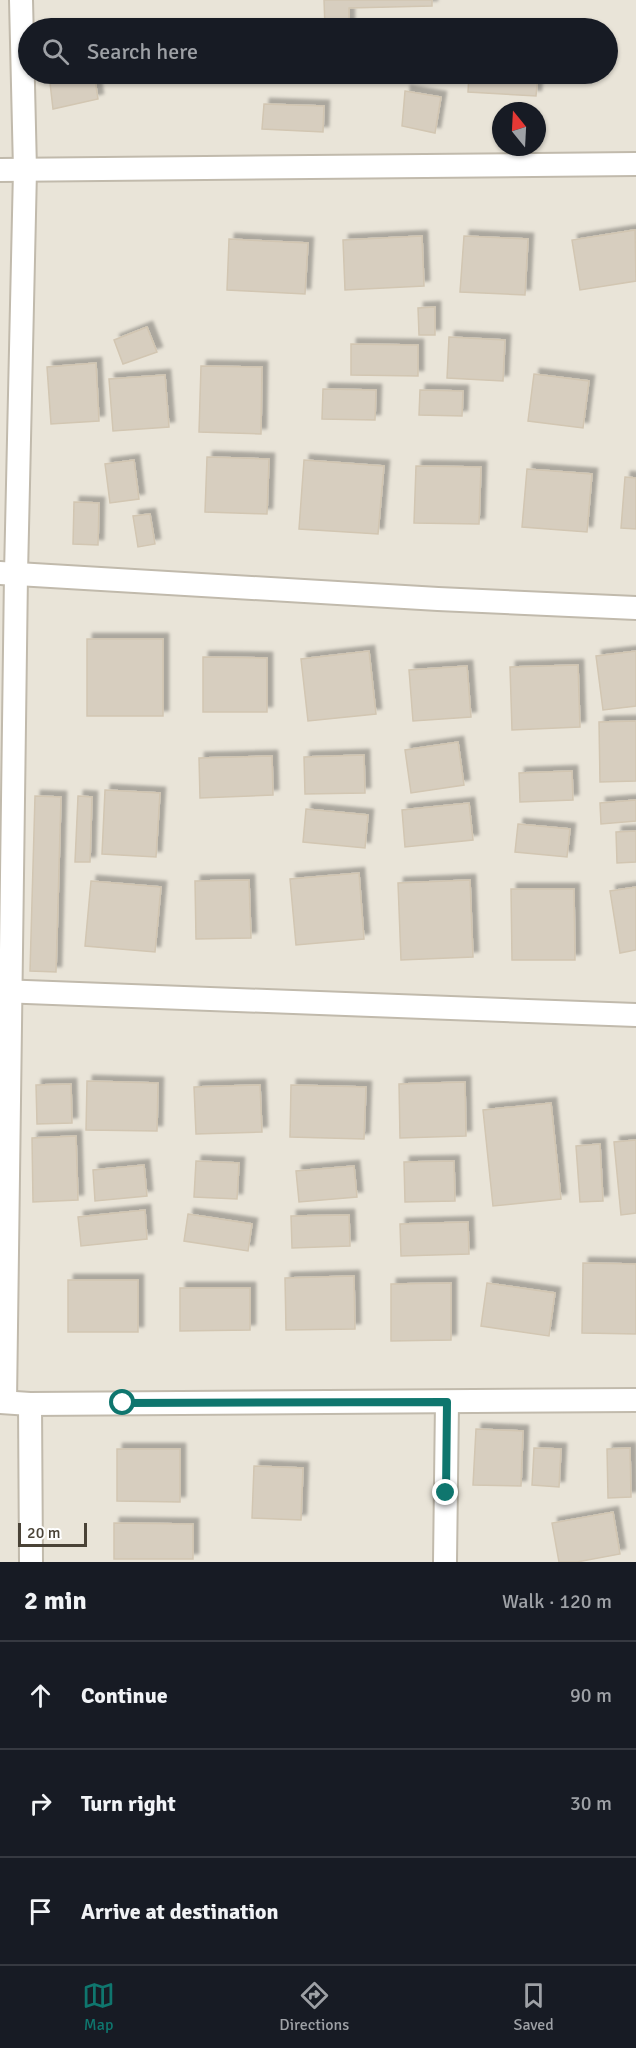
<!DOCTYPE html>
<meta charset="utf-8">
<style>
:root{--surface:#171b24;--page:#20242c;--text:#f1f3f6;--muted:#9ea1a6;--line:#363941;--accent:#0f766e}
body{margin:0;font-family:Signika,sans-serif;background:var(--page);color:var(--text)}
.compass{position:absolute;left:492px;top:102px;width:54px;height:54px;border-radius:50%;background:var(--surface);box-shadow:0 2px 4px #0004;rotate:342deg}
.scale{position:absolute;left:18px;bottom:15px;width:69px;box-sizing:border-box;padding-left:6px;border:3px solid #4a4337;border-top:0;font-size:16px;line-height:21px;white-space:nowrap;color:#4a4337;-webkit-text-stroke:4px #fff;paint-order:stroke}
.stop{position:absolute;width:18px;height:18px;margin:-14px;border:4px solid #0f766e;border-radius:50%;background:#fff}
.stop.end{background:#0f766e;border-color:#fff;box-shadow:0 2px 6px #0008}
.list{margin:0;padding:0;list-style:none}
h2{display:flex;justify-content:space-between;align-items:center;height:78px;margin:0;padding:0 24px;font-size:26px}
h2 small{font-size:20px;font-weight:400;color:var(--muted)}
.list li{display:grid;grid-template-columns:39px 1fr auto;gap:18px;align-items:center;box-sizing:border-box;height:108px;padding:0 24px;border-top:2px solid var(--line)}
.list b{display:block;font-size:22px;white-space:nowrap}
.list em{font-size:20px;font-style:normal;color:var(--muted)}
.icon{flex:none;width:33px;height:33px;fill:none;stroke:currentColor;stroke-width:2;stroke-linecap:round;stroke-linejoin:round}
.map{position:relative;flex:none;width:636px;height:1562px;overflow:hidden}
.search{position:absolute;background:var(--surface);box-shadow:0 2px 4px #0004;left:18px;right:18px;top:18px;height:66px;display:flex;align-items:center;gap:15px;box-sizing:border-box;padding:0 21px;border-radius:33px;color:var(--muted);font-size:22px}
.sheet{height:402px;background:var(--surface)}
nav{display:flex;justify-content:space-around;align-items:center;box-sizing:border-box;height:84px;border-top:2px solid var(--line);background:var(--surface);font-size:16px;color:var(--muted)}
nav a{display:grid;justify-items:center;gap:3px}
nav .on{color:var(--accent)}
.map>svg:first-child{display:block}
.residential{fill:#e9e4d8;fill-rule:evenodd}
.building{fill:#d7cebf;stroke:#d2c6b2;stroke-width:1.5;filter:url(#shadow)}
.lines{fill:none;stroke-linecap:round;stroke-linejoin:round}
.minor-casing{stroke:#c1baac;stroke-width:26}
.minor{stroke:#fff;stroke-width:22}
.route{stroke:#0f766e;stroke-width:8}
</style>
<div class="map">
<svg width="636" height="1562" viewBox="0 0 636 1562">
<defs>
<filter id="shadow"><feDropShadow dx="5.5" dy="-5.5" stdDeviation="1.5" flood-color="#0004"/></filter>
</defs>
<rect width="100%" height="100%" fill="#f5f2ea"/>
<path class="residential" d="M0,0H636V1562H0ZM28,28H608V74H28ZM501,111H537V147H501Z"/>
<g class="building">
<polygon points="324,0 432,0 432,6 349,8 349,28 325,28"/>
<polygon points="49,74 94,74 98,99 53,109"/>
<polygon points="469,74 538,74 536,96 468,92"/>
<polygon points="405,91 441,97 435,133 402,126"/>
<polygon points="264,104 324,106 323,132 262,129"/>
<polygon points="635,230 636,281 580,290 572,240"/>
<polygon points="422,236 424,286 345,290 343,240"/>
<polygon points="464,236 528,239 525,295 460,292"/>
<polygon points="229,239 308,243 305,294 227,290"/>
<polygon points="435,307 435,335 419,335 418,308"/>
<polygon points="147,327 157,352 123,364 114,340"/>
<polygon points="449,337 505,340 503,381 447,378"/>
<polygon points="351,344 418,345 418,376 351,375"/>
<polygon points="96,363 99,421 51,424 47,367"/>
<polygon points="201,366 262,367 261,434 199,432"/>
<polygon points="534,374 589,381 583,428 528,421"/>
<polygon points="165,375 169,427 113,431 109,379"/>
<polygon points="323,389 376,390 375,420 322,419"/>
<polygon points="420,390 463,391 462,416 419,415"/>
<polygon points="207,457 269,459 267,514 205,512"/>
<polygon points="134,460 139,499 110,503 105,464"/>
<polygon points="304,460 384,466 378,534 299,529"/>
<polygon points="416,466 481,467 479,524 414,523"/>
<polygon points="527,469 592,474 587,532 522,527"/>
<polygon points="625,477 636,478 636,529 621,528"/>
<polygon points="74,502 99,503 98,545 73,544"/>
<polygon points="150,514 155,544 138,547 133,516"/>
<rect x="87" y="639" width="76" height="77"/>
<polygon points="369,651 376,714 308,721 301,659"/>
<polygon points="636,651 636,706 603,710 596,656"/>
<polygon points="203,657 267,658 267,712 203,712"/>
<polygon points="578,665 580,727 512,730 510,667"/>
<polygon points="467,666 471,717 413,721 409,670"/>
<polygon points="636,721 636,781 600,782 599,722"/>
<polygon points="458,742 464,785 411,793 405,750"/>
<polygon points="364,755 365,793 305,794 304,757"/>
<polygon points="272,756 273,795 200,798 199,758"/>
<polygon points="572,771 573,800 520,802 519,773"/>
<polygon points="105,790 160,793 156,857 102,854"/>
<polygon points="35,796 61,797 56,972 30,971"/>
<polygon points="78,796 92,797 90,862 75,862"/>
<polygon points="636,800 636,821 601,824 600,803"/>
<polygon points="469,803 473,840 405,847 402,810"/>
<polygon points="306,809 368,815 365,848 303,842"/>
<polygon points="518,824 570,829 567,857 515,852"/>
<polygon points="636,831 636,862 617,863 616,832"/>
<polygon points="359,873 364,939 296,945 290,879"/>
<polygon points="249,880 251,938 196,939 195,881"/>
<polygon points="470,880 473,957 401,960 398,883"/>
<polygon points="91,881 161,887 155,952 85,946"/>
<polygon points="636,887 636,950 620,953 610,891"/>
<polygon points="511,889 574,889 575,960 512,960"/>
<polygon points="87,1081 158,1083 157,1131 86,1130"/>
<polygon points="465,1082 466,1136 400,1138 399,1084"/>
<polygon points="71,1084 72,1123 37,1124 36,1085"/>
<polygon points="260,1085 262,1132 196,1134 194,1087"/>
<polygon points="291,1085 366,1087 364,1139 290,1137"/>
<polygon points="551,1103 561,1199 493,1206 483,1110"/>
<polygon points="76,1136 78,1200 33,1202 32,1138"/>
<polygon points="636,1140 636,1213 621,1215 614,1142"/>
<polygon points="600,1144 603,1201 580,1202 576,1146"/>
<polygon points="196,1161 239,1163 237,1199 194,1197"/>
<polygon points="454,1161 455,1201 405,1202 404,1162"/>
<polygon points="144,1165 147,1196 95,1201 93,1170"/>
<polygon points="354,1166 357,1197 299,1202 296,1171"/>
<polygon points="145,1210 147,1239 81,1246 78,1217"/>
<polygon points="188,1214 252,1224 248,1251 184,1241"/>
<polygon points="349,1215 350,1246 292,1248 291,1216"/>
<polygon points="468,1222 469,1254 401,1256 400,1224"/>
<polygon points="583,1263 636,1264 636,1334 582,1333"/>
<polygon points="354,1276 355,1329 286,1330 285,1278"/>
<rect x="68" y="1280" width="70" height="52"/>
<polygon points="451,1283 451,1340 391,1341 391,1284"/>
<polygon points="487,1283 555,1293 549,1336 481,1326"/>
<polygon points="180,1288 250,1288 250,1330 180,1331"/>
<polygon points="476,1429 523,1431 521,1486 473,1485"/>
<polygon points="534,1448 561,1449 559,1487 532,1485"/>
<polygon points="630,1448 631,1497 608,1498 607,1449"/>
<polygon points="117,1449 180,1449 180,1502 117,1501"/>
<polygon points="254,1466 303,1468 301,1520 252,1518"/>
<polygon points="613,1512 620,1554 577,1562 559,1562 552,1523"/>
<polygon points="114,1523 193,1524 193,1559 114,1559"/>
</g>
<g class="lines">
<g class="minor-casing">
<g id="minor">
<polyline points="0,170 636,164"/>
<polyline points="0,573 438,599 636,608"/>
<polyline points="0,991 636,1015"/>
<polyline points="0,1402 30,1404 636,1400"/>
<polyline points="5,1402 16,574 25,170 21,0"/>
<polyline points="30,1404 31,1562"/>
<polyline points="445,1562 447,1402"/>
</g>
</g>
<use href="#minor" class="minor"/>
</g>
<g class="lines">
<polyline class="route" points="123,1403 447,1402 446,1493"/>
</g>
</svg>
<svg class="compass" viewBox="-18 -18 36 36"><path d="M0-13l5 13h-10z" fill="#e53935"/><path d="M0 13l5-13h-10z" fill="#9ea1a6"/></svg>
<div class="scale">20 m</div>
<div class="stop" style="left:123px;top:1403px"></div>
<div class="stop end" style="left:446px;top:1493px"></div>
<div class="search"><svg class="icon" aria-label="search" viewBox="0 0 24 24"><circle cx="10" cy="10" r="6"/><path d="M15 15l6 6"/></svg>Search here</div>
</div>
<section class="sheet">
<h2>2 min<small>Walk · 120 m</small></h2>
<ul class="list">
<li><svg class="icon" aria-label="ahead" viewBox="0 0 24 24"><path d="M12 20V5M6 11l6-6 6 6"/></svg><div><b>Continue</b></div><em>90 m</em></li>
<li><svg class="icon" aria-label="right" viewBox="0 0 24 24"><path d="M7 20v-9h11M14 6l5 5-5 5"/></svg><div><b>Turn right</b></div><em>30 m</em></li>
<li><svg class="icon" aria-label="arrive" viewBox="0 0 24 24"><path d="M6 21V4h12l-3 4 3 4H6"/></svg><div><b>Arrive at destination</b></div></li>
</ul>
</section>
<nav>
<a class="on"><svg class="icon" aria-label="map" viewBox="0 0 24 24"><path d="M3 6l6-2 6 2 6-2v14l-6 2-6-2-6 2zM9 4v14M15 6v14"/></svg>Map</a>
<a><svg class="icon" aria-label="directions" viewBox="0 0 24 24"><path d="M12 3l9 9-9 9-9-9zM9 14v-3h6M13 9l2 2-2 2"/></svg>Directions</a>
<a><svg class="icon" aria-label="saved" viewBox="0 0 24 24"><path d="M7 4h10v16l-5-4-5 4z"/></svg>Saved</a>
</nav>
